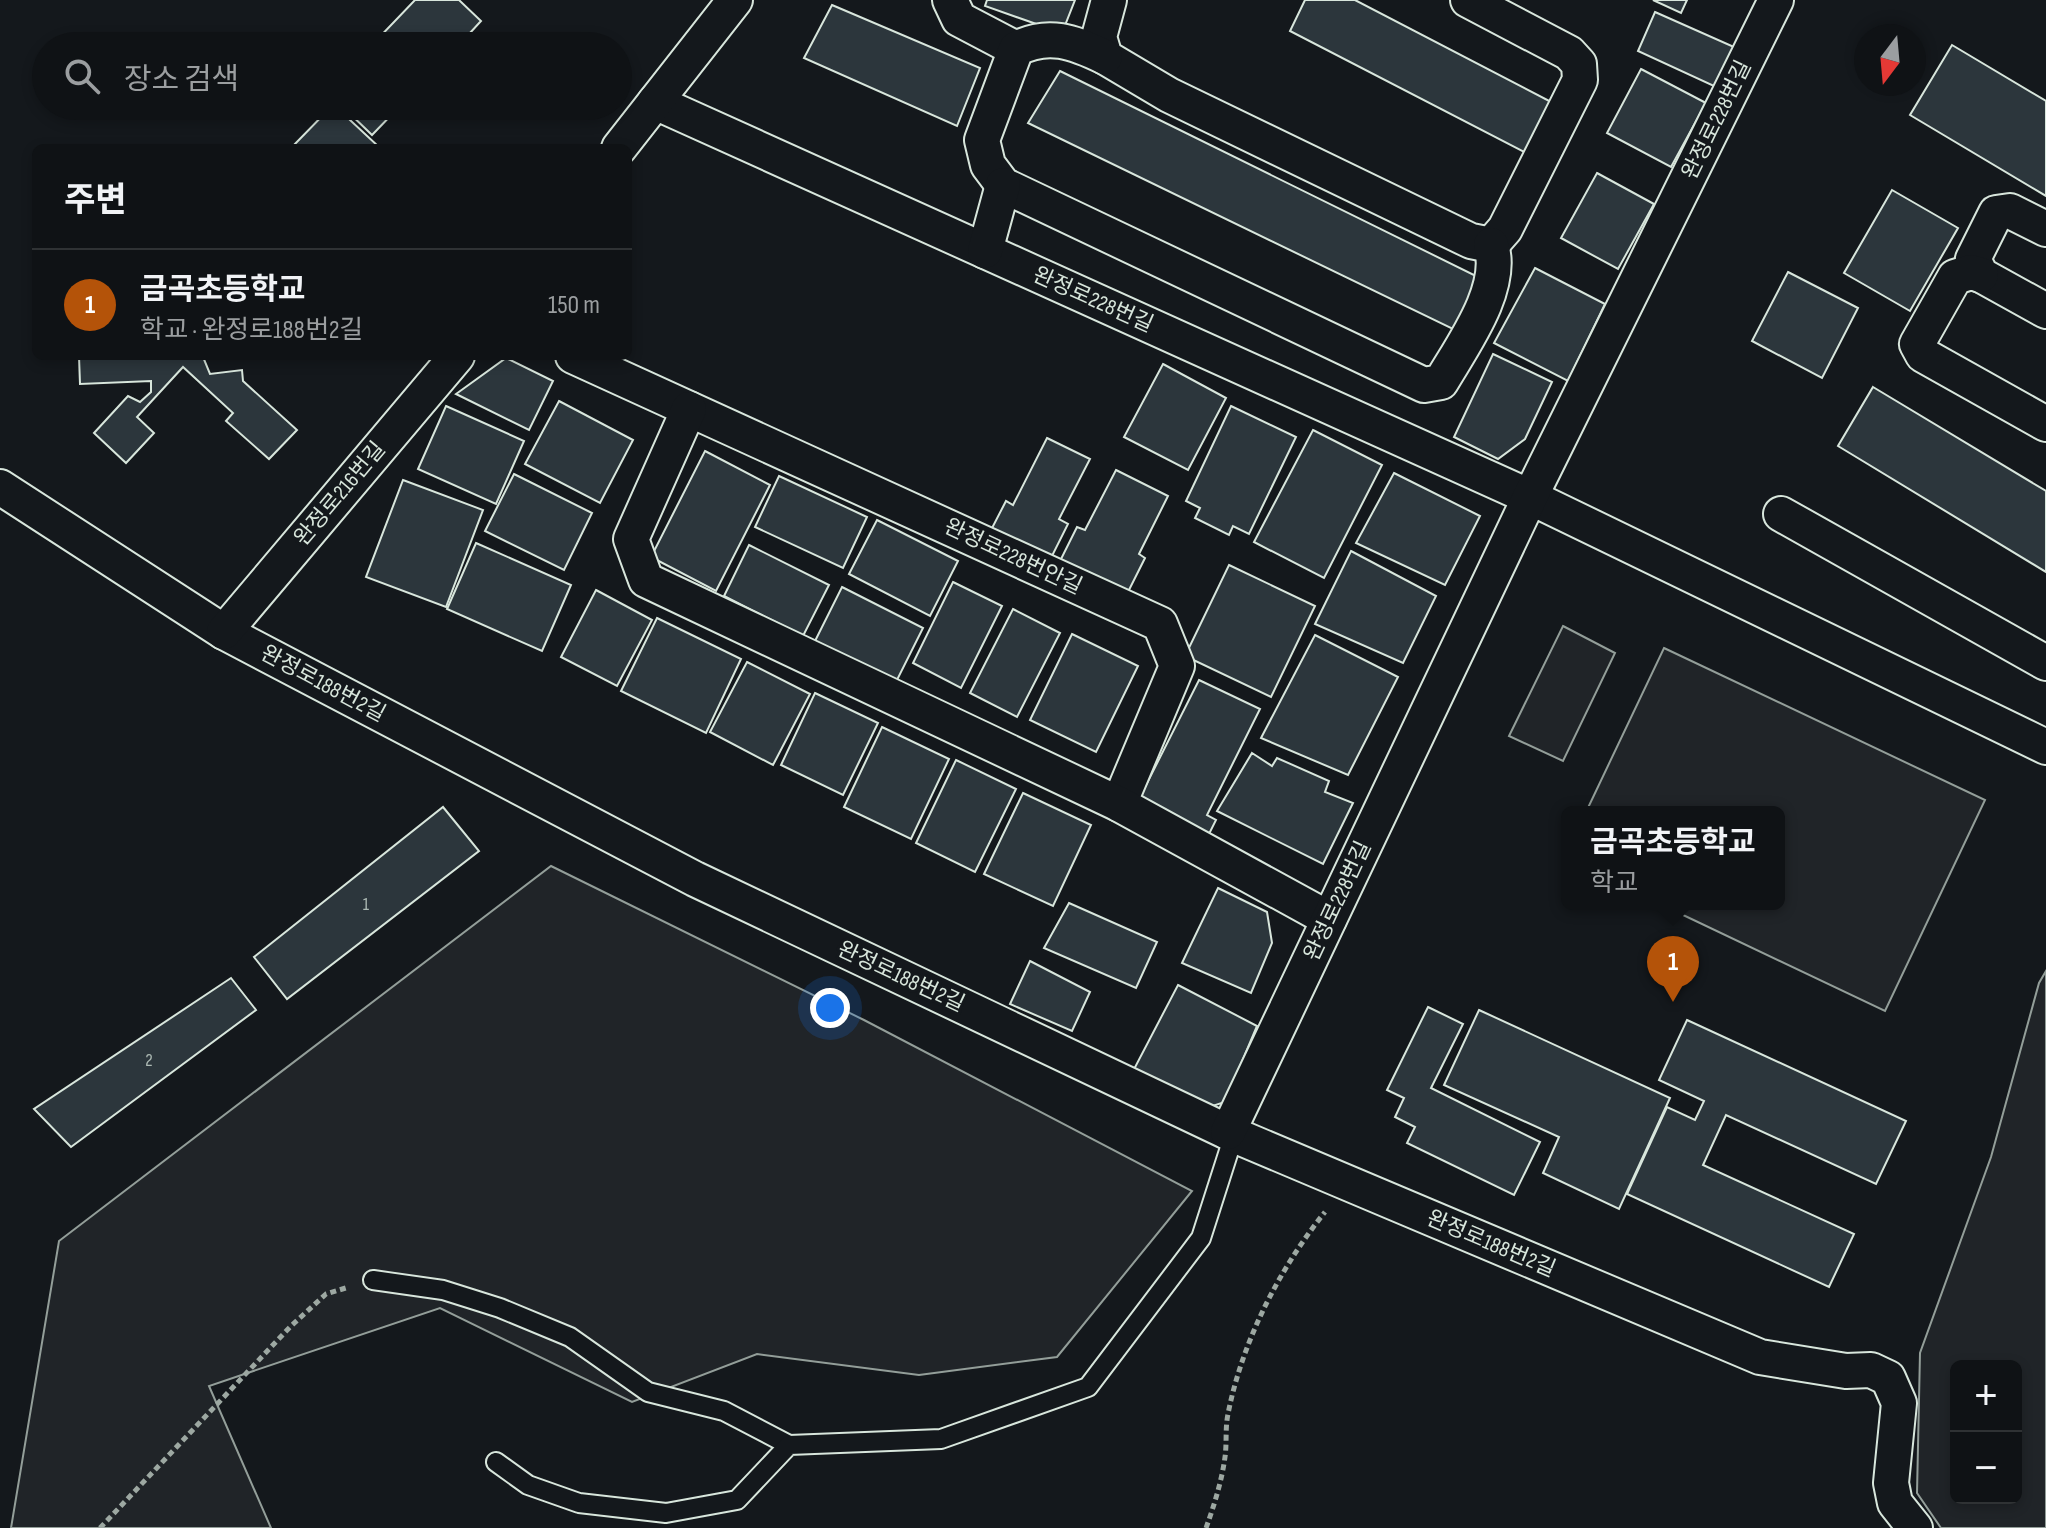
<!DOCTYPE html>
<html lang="ko">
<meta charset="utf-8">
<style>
:root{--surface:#0f1215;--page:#1d2022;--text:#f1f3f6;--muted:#9b9ea0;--line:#2f3234;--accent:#b45309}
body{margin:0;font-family:"Sofia Sans Condensed","Noto Sans KR",sans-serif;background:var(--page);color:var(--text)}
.controls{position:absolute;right:24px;bottom:24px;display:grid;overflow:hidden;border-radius:12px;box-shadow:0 4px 12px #0003}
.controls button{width:72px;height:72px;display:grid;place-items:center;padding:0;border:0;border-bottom:2px solid var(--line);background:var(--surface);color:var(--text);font:40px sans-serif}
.compass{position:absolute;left:1854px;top:24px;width:72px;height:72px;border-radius:50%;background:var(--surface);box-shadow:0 4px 12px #0003;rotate:196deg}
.you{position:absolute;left:830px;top:1008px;width:28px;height:28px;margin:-20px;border:6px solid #fff;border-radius:50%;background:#1a73e8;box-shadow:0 0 0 12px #1a73e833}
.badge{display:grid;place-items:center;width:52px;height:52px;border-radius:50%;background:var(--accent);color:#fff;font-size:26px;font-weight:700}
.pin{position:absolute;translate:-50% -66px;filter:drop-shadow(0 2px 4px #0008)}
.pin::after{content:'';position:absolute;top:42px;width:28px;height:24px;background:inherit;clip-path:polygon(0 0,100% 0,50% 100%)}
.popup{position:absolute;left:1561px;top:806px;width:224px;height:104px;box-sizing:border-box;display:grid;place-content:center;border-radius:12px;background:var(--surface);filter:drop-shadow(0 2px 6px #0005);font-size:26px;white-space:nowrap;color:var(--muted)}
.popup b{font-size:30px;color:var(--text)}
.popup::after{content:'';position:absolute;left:50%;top:100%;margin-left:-16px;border:16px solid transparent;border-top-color:var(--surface)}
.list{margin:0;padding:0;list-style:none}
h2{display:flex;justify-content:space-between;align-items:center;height:104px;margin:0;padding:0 32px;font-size:34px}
h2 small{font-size:26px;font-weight:400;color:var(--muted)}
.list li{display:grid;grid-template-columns:52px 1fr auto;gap:24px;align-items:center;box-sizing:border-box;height:112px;padding:0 32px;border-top:2px solid var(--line)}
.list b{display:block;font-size:30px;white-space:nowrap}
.list p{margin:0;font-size:26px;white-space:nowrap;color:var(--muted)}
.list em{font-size:26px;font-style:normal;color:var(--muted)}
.icon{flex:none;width:44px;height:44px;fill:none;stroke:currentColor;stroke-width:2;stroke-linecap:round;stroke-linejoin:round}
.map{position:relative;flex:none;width:2046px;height:1528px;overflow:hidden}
.search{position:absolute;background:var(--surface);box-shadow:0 4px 12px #0003;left:32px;top:32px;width:600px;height:88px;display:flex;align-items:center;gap:20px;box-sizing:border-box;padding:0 28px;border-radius:44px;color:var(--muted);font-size:30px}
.panel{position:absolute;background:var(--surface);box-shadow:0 4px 12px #0003;left:32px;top:144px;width:600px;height:216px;border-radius:12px}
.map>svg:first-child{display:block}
.green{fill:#202428;stroke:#939e99;stroke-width:2;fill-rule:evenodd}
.building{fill:#2c363c;stroke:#d8e6dc;stroke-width:2}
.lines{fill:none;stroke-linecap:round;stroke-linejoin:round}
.lane-casing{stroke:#d8e6dc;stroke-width:22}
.street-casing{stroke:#d8e6dc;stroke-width:38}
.path{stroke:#9da8a2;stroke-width:5;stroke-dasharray:6 4;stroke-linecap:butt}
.lane{stroke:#14181c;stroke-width:18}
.street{stroke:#14181c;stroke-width:34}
.labels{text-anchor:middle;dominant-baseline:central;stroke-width:6;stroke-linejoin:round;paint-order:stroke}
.number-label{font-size:18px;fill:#adbab4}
.street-label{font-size:22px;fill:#d8e6dc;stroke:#14181c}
</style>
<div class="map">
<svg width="2046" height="1528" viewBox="0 0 2046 1528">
<rect width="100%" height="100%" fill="#14181c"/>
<g class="green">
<polygon points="1563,626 1615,653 1563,761 1509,736"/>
<polygon points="1664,648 1985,800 1885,1011 1660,904 1779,904 1779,812 1586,812"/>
<polygon points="551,866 864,1020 1192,1191 1057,1357 919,1375 757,1354 632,1402 440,1308 209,1386 271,1528 11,1528 59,1241"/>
<path d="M2046,971V1528H1941L1917,1493L1920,1353L1991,1157L2039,983ZM2016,1366V1498H1956V1366Z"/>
</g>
<g class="building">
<polygon points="415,0 459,0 481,21 458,46 371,46"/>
<polygon points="987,0 1075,0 1062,33 985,6"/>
<polygon points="1305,0 1355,0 1555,104 1528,154 1290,31"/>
<polygon points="1653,0 1687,0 1681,13"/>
<polygon points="832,5 980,68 957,126 804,58"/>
<polygon points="1655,12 1734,47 1716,87 1638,51"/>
<polygon points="1952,45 2046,101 2046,196 1910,115"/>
<polygon points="1641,69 1706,103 1671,167 1607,133"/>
<polygon points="1060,71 1478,277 1457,331 1028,123"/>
<polygon points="332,106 335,106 379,147 291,148"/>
<polygon points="342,106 400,106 372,135"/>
<polygon points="1597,173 1654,204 1618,269 1561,238"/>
<polygon points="1892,190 1958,228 1910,311 1844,273"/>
<polygon points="1535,268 1605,304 1568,381 1494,343"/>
<polygon points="1788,272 1858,308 1822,378 1752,341"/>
<polygon points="1493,354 1552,382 1525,439 1498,459 1454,437"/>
<polygon points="79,356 234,356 203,357 210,374 242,370 243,381 297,430 269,459 226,421 233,413 183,367 137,417 154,433 126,463 94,433 128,396 140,402 151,392 151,381 80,384"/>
<polygon points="506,358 553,381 529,430 456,394"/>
<polygon points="1163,364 1226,398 1188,470 1124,437"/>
<polygon points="1873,387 2046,491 2046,572 1838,446"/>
<polygon points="559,401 633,440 600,503 525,464"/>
<polygon points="446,406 524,441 496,504 418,469"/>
<polygon points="1231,406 1296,437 1249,534 1233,526 1229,535 1195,518 1200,508 1186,501"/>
<polygon points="1313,430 1382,465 1324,578 1254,542"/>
<polygon points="1047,438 1090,459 1059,519 1068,524 1050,560 991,530 1006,501 1013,505"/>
<polygon points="705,451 770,485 716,591 651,557"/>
<polygon points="1116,470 1168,496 1139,554 1145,558 1127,594 1060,561 1077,527 1085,530"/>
<polygon points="1394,473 1480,516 1445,585 1356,543"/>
<polygon points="514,474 592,513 564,570 485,531"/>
<polygon points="779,476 867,517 843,568 755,527"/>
<polygon points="403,480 483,510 446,607 366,577"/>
<polygon points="877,520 958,561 930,616 849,574"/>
<polygon points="476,543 571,585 542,651 447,609"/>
<polygon points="749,545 829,585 803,636 724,596"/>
<polygon points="1351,551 1436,596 1403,663 1315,624"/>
<polygon points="1229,565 1315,606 1271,697 1185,656"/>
<polygon points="953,582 1002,606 961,688 913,663"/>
<polygon points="842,587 923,628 896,682 815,641"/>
<polygon points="596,590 652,620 617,686 561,657"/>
<polygon points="1013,609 1060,633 1017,717 970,693"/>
<polygon points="657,618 741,659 706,733 621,691"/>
<polygon points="1072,634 1138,666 1096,752 1030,720"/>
<polygon points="1315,635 1398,677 1348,775 1261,738"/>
<polygon points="747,662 810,694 773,765 710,732"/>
<polygon points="1199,680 1260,709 1207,815 1216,820 1209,834 1139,799"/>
<polygon points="815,693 878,723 843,795 781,765"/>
<polygon points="882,727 949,759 911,839 844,807"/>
<polygon points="1252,753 1272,766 1277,758 1329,781 1325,792 1353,803 1323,864 1217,811"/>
<polygon points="956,760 1016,789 975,872 916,843"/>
<polygon points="1023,793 1091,825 1053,906 984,874"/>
<polygon points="443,807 479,851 287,999 254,957"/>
<polygon points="1218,888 1267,912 1272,943 1251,993 1182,963"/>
<polygon points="1069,903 1157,942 1136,988 1044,948"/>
<polygon points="1030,961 1090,992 1072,1031 1010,1004"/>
<polygon points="231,978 256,1010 71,1147 34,1109"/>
<polygon points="1178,985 1257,1026 1225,1102 1200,1110 1132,1073"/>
<polygon points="1428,1007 1463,1024 1431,1088 1540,1142 1514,1195 1407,1143 1415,1127 1395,1117 1404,1098 1387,1090"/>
<polygon points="1479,1010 1670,1098 1619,1209 1543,1173 1559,1137 1444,1085"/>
<polygon points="1687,1020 1906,1121 1876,1184 1726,1115 1703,1165 1854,1234 1829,1287 1627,1194 1667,1107 1695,1120 1704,1101 1659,1080"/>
</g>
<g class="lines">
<g class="lane-casing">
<g id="lane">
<polyline points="373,1280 443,1290 500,1308 570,1337 648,1392 724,1411 789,1445"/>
<polyline points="496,1462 528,1485 579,1503 666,1513 737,1500 789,1445 941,1439 1088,1387 1201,1238 1234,1135"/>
</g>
</g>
<g class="street-casing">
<g id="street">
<polyline points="950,0 959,19 1016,49"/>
<polyline points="1109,0 1099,37 1105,57 1169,95 1471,241 1491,245 1505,229 1580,80 1579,64 1569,53 1468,0"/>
<path d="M1105,57C1074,42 1048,32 1016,49L982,140L988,165L1003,185L1424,385L1441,382C1462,346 1505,288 1491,245"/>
<polyline points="655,102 1530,497 2046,747"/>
<polyline points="619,148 735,0"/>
<polyline points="2046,229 2010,211 1996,213 1973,259 1981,275 2046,311"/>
<polyline points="985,251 1003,185"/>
<polyline points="1981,275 1971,272 1955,277 1917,344 1923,355 2046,424"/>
<polyline points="573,356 1160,624 1177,666 1119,804"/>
<polyline points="689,409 631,539 646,580 1119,804 1329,919"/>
<polyline points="0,487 224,632 695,879 1234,1135 1760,1357 1846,1371 1871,1370 1888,1378 1899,1403 1891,1483 1895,1503 1915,1528"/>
<polyline points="1781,514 2046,663"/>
<polyline points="224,632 457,356"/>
<polyline points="1228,1132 1530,497 1776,0"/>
</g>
</g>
<g class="path">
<polyline points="100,1528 290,1327 326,1294 349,1287"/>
<path d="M1206,1528C1214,1506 1222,1480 1225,1457C1227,1443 1225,1428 1228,1414C1242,1342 1279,1269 1325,1212"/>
</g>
<use href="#lane" class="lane"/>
<use href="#street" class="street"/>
</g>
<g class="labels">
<g class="number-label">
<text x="366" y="904">1</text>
<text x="149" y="1060">2</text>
</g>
<g class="street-label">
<text transform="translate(1717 120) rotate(-64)">완정로228번길</text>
<text transform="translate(1093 300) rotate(24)">완정로228번길</text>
<text transform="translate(340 494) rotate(-50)">완정로216번길</text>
<text transform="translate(1013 557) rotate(25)">완정로228번안길</text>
<text transform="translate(323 684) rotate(28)">완정로188번2길</text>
<text transform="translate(1338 901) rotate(-65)">완정로228번길</text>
<text transform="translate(901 977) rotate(25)">완정로188번2길</text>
<text transform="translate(1491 1244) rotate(23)">완정로188번2길</text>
</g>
</g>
</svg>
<div class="controls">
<button>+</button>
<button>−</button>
</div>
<svg class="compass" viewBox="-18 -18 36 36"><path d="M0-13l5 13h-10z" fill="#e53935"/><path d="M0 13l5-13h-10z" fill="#9b9ea0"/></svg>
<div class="you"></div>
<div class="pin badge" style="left:1673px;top:1002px">1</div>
<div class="popup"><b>금곡초등학교</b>학교</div>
<div class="search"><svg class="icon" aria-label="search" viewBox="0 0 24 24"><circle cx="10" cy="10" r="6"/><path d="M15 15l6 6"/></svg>장소 검색</div>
<section class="panel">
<h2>주변<small></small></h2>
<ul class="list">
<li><span class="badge">1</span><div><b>금곡초등학교</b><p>학교 · 완정로188번2길</p></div><em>150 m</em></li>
</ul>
</section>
</div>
